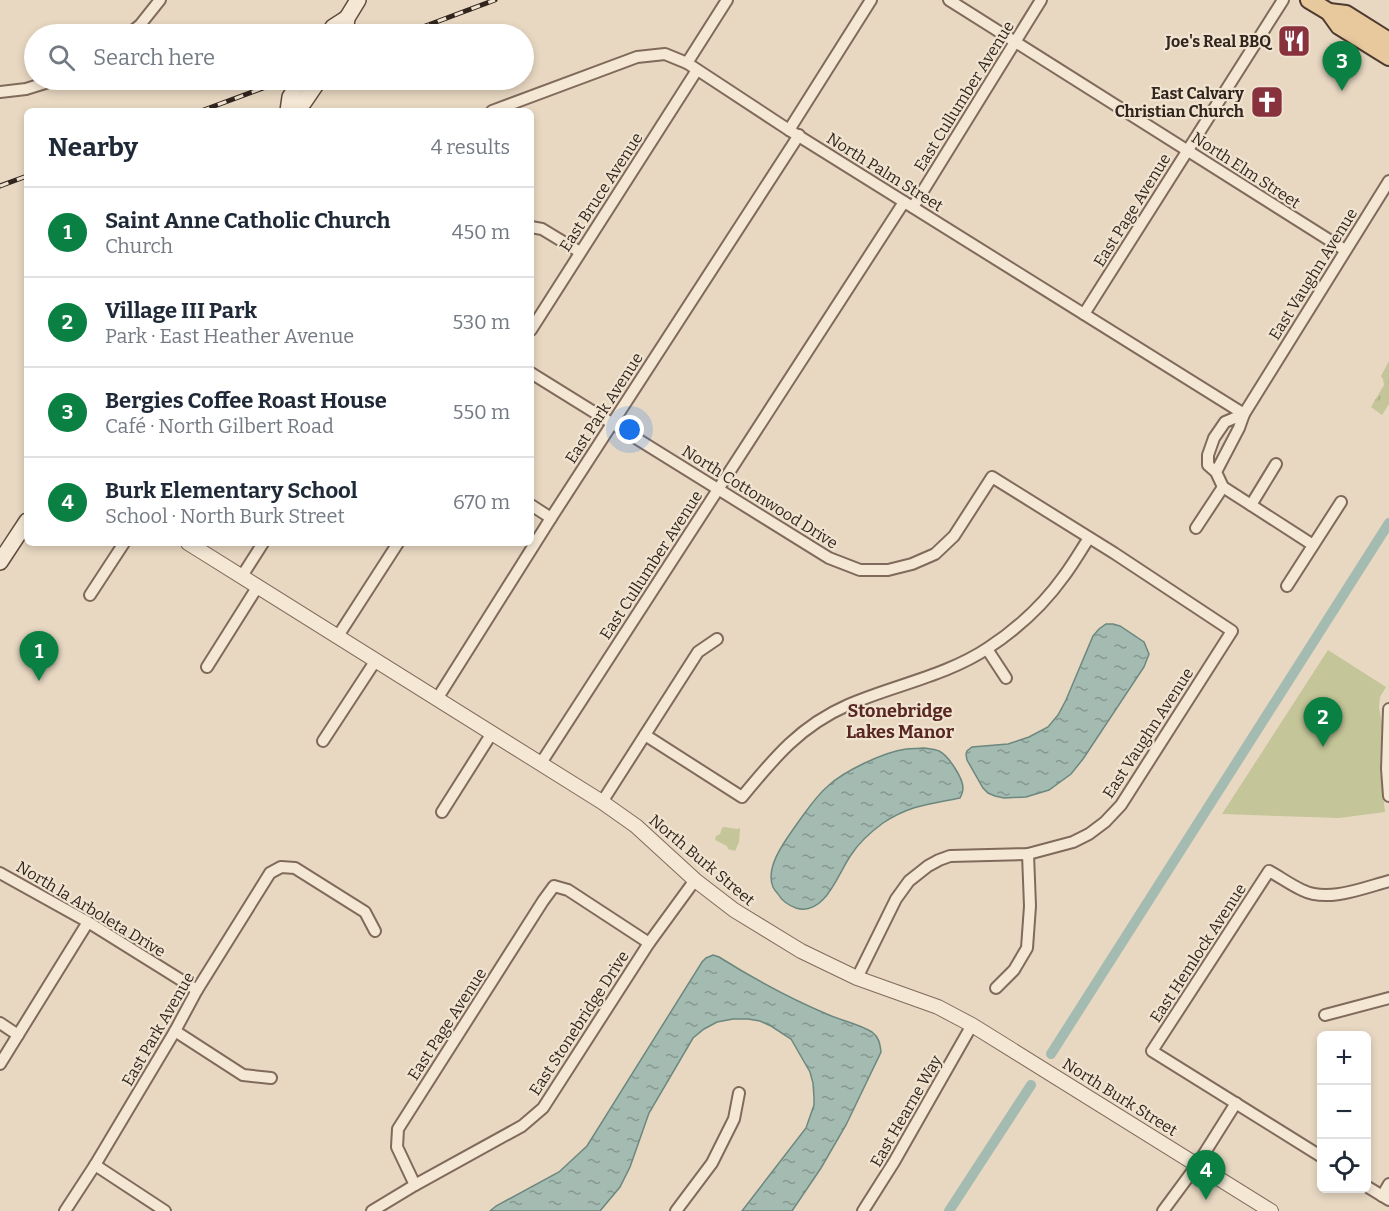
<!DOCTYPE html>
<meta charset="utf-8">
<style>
:root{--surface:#fff;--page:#f6f6f7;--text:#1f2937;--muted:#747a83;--line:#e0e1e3;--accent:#0b8043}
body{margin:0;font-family:Bitter,serif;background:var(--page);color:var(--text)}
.controls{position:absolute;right:18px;bottom:18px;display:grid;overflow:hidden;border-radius:9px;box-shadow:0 3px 9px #0003}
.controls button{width:54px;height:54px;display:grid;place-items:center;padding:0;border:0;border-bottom:2px solid var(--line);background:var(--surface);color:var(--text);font:30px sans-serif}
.you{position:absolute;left:630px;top:430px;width:21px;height:21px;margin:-15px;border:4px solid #fff;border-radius:50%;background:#1a73e8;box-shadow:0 0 0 9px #1a73e833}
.badge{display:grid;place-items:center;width:39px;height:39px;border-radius:50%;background:var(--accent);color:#fff;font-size:20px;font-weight:700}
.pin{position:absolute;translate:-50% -50px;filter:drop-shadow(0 2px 3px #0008)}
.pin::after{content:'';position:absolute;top:32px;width:21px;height:18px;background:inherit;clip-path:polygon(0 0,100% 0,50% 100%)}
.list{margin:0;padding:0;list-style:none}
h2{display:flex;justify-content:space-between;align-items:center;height:78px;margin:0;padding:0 24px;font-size:26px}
h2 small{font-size:20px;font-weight:400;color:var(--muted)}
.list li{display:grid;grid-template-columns:39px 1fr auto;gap:18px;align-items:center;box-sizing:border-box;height:90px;padding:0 24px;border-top:2px solid var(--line)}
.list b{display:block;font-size:22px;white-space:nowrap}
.list p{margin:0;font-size:20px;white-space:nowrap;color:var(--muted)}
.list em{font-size:20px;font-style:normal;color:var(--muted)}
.icon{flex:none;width:33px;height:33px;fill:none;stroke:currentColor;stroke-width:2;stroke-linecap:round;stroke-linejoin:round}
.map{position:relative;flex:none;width:1389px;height:1211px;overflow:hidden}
.search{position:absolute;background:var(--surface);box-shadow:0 3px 9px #0003;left:24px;top:24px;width:510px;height:66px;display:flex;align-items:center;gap:15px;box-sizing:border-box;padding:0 21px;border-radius:33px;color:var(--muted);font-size:22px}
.panel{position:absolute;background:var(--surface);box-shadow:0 3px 9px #0003;left:24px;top:108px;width:510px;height:438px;border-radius:9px}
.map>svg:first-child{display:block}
.grass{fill:url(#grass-tufts)}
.park{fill:#c4c598}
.water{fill:url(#water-ripples);stroke:#6c887e;stroke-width:1.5}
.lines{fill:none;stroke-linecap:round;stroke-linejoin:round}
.canal{stroke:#a4bbb2;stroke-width:10}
.minor-casing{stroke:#806a5b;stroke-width:14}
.tertiary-casing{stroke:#806a5b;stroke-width:16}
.secondary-casing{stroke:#614c3f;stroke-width:18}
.primary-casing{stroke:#4e3a2f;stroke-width:20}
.minor{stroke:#f4e7d4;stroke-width:10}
.tertiary{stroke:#f4e7d4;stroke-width:14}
.secondary{stroke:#f4e7d4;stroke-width:15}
.primary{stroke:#e8c89d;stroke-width:16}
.rail-casing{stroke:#31251e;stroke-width:5}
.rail{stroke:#f0e4d1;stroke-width:3;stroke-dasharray:9;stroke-linecap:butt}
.labels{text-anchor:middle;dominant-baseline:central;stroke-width:4.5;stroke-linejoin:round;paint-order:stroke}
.poi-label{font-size:16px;font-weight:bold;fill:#31251e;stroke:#f0e4d1;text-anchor:end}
.street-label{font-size:16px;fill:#31251e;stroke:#f0e4d1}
.neighbourhood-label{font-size:18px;font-weight:bold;fill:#592722;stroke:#f0e4d1}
</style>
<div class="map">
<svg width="1389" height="1211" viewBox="0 0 1389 1211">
<defs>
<pattern id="grass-tufts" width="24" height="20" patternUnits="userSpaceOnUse" patternTransform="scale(1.5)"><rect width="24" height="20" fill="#c4c598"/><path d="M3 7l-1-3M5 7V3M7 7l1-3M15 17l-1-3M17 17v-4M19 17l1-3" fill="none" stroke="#a9a983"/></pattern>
<pattern id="water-ripples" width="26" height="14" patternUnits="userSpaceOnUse" patternTransform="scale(1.5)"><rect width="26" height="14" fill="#a4bbb2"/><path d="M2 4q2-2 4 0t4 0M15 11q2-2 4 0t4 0" fill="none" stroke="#869890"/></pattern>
</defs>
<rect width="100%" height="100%" fill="#e8d8c2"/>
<polygon class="grass" points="1389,361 1389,404 1382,415 1371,407 1384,385 1383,379 1381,376"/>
<g class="park">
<polygon points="1328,650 1386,687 1380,697 1379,707 1382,725 1380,769 1385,812 1339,818 1222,814"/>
<polygon points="724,827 737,829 740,828 739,842 735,851 728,849 727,846 715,840 716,836 720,834 722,828"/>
</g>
<g class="water">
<polygon points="1106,624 1113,624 1120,626 1144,642 1149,654 1144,667 1083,759 1071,774 1049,790 1026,797 1004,798 995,796 988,793 983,788 967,760 966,754 967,751 972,747 1008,744 1029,737 1048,727 1058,715 1066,700 1093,636 1099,629"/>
<path d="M924,748C929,749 935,749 939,751C948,755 963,778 963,788C963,792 962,794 960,798C930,804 910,805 883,823C872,831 858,844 851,855C838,873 825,917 796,908C788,905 782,901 778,894C776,892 774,889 773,887C764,866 788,837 799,821C808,809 816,796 828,786C844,771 884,752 906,749C912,748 918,749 924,748Z"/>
<path d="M713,955L719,957C754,979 791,999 829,1015C843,1021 859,1024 872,1032C879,1037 880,1044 881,1052L846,1125L821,1168L792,1211H742L806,1128L814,1105V1098L813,1083L810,1072L791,1039L771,1026L760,1021L748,1019H733L717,1022L704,1029L693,1038L649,1113L630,1167L620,1187L600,1211H490L496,1206L559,1172L587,1146L702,962L706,958Z"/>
</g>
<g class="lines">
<g class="canal">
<polyline points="1051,1054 1389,523"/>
<polyline points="949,1211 1031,1085"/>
</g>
<g class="minor-casing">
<g id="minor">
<polyline points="949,0 1345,250"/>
<polyline points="129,34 140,25 160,0"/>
<polyline points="687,63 727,0"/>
<polyline points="0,92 26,89 55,80"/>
<polyline points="492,111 637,57 665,54 687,63 789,130 1244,414 1389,181"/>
<polyline points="789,130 871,0"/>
<polyline points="913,207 1041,0"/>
<polyline points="531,227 542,229 580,252"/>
<polyline points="1084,314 1283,0"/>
<polyline points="531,330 697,70"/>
<polyline points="531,373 829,558 860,570 888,570 912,564 935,554 954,536 992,477 1114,553 1232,631 1121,805 1105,822 1089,834 1073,842 1028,854 950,856 939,860 928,866 909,881 896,899 857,978"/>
<polyline points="1216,472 1239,428 1244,414 1225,422 1214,438 1208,455 1208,465 1216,472 1223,487 1313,545"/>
<polyline points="531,505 551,518"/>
<polyline points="1251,505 1276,464"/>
<polyline points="1196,528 1223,487"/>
<polyline points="242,576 263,543"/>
<polyline points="1287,586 1341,502"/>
<polyline points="90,595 124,543"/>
<polyline points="338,636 398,543"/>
<polyline points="987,649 1006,678"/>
<polyline points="207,667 258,586"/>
<polyline points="437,699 551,518 799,135"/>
<polyline points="1389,709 1387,769 1389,796"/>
<path d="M645,735L742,797C774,758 800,726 848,705C894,685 946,676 988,648C1017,629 1044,604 1064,576C1073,564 1081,550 1089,538"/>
<polyline points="323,741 376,660"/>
<polyline points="541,763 904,202"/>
<polyline points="602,802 698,652 717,639"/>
<polyline points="442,812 492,733"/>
<polyline points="0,873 88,922 197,990"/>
<polyline points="996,988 1014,970 1027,948 1030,906 1028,854"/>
<polyline points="1325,1015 1389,998"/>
<polyline points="0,1023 18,1035"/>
<polyline points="175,1031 243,1075 271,1078"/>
<polyline points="0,1064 88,922"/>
<path d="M1322,1157L1152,1051L1269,871C1280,877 1291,885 1302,890C1328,903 1363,888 1389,881"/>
<polyline points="95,1165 165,1211"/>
<polyline points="415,1185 397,1147 398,1129 543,901 554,886 568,890 649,943"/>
<polyline points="1366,1186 1389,1200"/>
<polyline points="1382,1196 1389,1184"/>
<polyline points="65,1211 95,1165 175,1031 197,990 270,873 281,867 295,868 365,912 375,931"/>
<polyline points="372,1211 415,1185 522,1126 543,1108 649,943 695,880"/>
<polyline points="676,1211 712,1163 734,1119 739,1093"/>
<polyline points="863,1211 894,1162 972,1025"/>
<polyline points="1163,1211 1197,1165 1236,1103"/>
</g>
</g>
<g class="tertiary-casing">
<polyline id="tertiary" points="188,543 602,802 636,826 695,880 734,910 801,951 857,978 938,1007 972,1025 1271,1211"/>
</g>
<g class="secondary-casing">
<g id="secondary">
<polyline points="329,34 333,27 347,18"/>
<polyline points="345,34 347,18 358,0"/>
<polyline points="288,111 290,97 301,80"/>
<polyline points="292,111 304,102 319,80"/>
<polyline points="0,562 27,521"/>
</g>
</g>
<g class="primary-casing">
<g id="primary">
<polyline points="1309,0 1329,12 1339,26 1389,57"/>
<polyline points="1329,12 1346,14 1389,41"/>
</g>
</g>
<use href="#minor" class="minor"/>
<use href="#tertiary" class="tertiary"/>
<use href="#secondary" class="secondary"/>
<use href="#primary" class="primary"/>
<g class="rail-casing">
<g id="rail">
<polyline points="404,34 495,0"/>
<polyline points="201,111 285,80"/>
<polyline points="0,186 27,176"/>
</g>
</g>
<use href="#rail" class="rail"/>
</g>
<defs>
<g id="restaurant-square" transform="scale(1.725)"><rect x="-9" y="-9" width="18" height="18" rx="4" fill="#88323d" stroke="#f0e4d1"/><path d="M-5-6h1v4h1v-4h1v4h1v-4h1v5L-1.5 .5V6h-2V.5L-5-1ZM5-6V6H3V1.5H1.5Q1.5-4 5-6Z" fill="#fff"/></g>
<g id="church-square" transform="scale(1.725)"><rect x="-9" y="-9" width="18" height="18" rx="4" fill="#88323d" stroke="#f0e4d1"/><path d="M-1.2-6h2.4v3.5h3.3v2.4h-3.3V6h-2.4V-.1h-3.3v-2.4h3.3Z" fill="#fff"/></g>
</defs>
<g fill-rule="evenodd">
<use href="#restaurant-square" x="1294" y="41"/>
<use href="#church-square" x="1267" y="102"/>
</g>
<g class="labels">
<g class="poi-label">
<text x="1271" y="41">Joe's Real BBQ</text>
<text x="1244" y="93">East Calvary<tspan x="1244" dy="18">Christian Church</tspan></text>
</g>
<g class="street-label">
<text transform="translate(964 96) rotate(-58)">East Cullumber Avenue</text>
<text transform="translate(1246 170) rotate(33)">North Elm Street</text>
<text transform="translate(885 172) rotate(32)">North Palm Street</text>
<text transform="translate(601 192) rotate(-57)">East Bruce Avenue</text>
<text transform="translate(1132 210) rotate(-58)">East Page Avenue</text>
<text transform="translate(1313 274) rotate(-58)">East Vaughn Avenue</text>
<text transform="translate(604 408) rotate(-57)">East Park Avenue</text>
<text transform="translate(760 497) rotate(32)">North Cottonwood Drive</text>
<text transform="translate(651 565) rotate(-57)">East Cullumber Avenue</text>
<text transform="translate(1148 733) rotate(-57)">East Vaughn Avenue</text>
<text transform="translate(702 860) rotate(40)">North Burk Street</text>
<text transform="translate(91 909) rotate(31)">North la Arboleta Drive</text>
<text transform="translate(1198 953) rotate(-57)">East Hemlock Avenue</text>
<text transform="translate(579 1023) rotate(-57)">East Stonebridge Drive</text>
<text transform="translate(447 1024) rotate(-57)">East Page Avenue</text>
<text transform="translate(158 1029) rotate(-60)">East Park Avenue</text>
<text transform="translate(1120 1097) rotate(32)">North Burk Street</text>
<text transform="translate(906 1111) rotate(-60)">East Hearne Way</text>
</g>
<g class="neighbourhood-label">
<text x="900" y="711">Stonebridge<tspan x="900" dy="21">Lakes Manor</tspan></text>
</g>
</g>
</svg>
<div class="controls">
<button>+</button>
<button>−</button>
<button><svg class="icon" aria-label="locate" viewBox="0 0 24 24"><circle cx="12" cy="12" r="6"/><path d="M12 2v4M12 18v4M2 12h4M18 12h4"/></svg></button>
</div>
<div class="you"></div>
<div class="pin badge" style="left:39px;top:681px">1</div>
<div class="pin badge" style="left:1323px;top:747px">2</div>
<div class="pin badge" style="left:1342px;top:91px">3</div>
<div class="pin badge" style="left:1206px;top:1200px">4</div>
<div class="search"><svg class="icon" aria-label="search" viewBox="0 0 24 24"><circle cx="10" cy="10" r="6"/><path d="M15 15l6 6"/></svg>Search here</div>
<section class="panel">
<h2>Nearby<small>4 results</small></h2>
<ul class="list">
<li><span class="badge">1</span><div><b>Saint Anne Catholic Church</b><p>Church</p></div><em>450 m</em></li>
<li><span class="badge">2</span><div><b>Village III Park</b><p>Park · East Heather Avenue</p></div><em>530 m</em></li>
<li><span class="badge">3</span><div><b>Bergies Coffee Roast House</b><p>Café · North Gilbert Road</p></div><em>550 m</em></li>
<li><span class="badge">4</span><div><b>Burk Elementary School</b><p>School · North Burk Street</p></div><em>670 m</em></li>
</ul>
</section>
</div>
